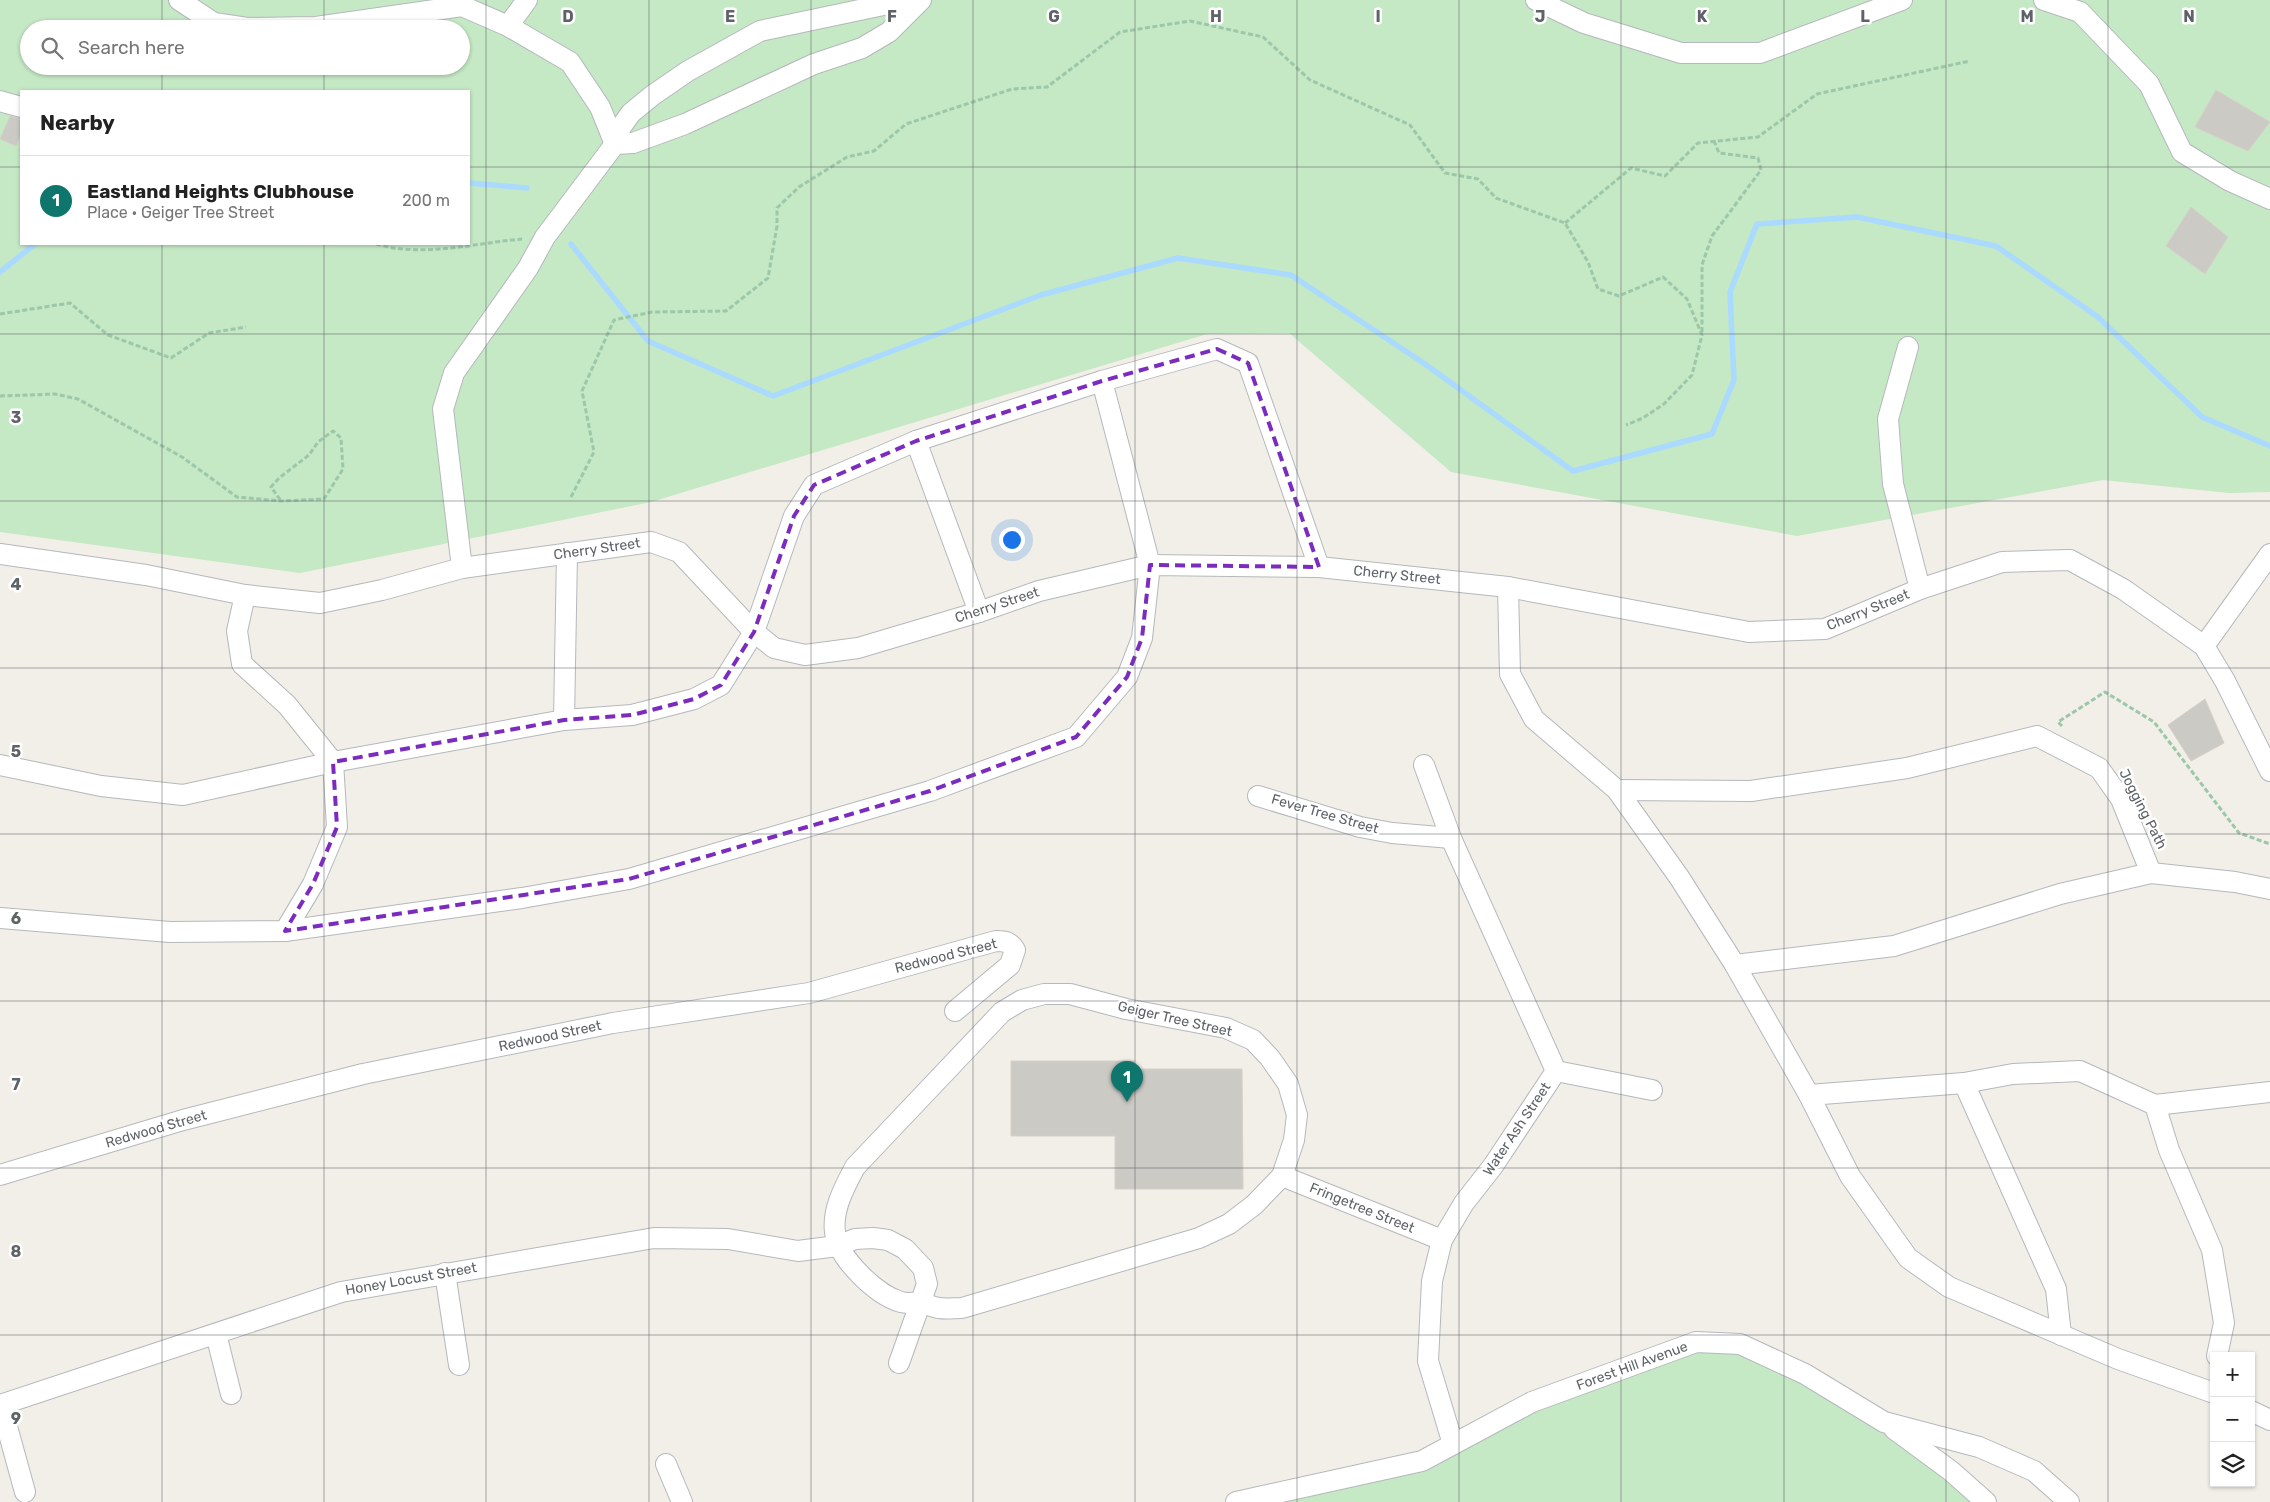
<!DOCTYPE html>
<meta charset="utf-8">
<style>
:root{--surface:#fff;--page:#f6f6f6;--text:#222;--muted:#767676;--line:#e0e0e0;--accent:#0f766e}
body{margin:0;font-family:Rubik,sans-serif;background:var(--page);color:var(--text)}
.controls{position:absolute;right:15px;bottom:15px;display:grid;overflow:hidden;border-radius:0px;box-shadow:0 1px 4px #0004}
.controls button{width:45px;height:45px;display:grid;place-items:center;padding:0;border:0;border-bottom:1px solid var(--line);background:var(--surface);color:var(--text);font:25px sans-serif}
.you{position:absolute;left:1011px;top:539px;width:18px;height:18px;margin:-12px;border:4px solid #fff;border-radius:50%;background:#1a73e8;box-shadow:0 0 0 8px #1a73e833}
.badge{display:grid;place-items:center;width:32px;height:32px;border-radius:50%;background:var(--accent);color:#fff;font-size:16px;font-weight:700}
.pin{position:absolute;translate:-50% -41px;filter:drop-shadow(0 1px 2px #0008)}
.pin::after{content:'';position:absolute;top:26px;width:18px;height:15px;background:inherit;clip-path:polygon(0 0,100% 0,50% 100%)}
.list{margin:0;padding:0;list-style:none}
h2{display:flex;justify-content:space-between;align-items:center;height:65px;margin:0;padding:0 20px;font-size:21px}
h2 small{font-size:16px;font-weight:400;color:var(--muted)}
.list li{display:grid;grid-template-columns:32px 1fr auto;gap:15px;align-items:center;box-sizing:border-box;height:90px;padding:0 20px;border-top:1px solid var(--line)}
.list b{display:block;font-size:19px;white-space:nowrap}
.list p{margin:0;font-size:16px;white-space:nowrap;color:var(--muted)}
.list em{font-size:16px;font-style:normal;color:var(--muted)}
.icon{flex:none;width:28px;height:28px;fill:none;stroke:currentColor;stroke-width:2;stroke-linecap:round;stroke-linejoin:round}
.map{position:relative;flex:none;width:2270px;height:1502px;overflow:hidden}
.search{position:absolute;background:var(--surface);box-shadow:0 1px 4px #0004;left:20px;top:20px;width:450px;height:55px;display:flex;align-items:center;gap:12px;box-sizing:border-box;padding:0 18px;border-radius:28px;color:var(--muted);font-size:19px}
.panel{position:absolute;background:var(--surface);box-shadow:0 1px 4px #0004;left:20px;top:90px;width:450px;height:155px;border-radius:0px}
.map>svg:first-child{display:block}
.grass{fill:#c5e8c5;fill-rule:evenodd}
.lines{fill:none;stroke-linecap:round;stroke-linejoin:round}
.stream{stroke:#aadaff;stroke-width:5.5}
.building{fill:#cccac5;stroke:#d6d1c6}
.street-casing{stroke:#b5b8bc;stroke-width:22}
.path{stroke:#9cc7a9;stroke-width:3;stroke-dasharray:5 2.5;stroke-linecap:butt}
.street{stroke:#fff;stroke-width:20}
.marked{fill:none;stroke:#7b2cbf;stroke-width:4;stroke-dasharray:10 6;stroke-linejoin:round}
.grid{fill:none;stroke:#5f6368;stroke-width:1;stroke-opacity:0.55}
.labels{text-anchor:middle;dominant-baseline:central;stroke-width:5;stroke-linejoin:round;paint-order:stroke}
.street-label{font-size:14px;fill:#5f6368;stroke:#fff}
.grid-label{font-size:16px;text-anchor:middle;font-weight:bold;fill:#5f6368;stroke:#fff;stroke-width:5;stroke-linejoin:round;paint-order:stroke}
</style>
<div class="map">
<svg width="2270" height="1502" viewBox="0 0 2270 1502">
<rect width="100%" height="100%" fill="#f1efe8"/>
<g class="grass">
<path d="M0,0H2270V492L2229,493L2103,480L1797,536L1451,472L1289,333L1207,334L651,502L300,573L0,532ZM29,29H461V66H29ZM21,91H469V244H21Z"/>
<polygon points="1696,1342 1740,1344 1805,1374 1986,1502 1236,1502 1422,1461 1532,1402"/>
</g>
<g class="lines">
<g class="stream">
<polyline points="469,183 527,188"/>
<polyline points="571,244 648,341 773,396 1041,295 1178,258 1291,275 1425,364 1573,471 1712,434 1734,380 1730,292 1757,224 1857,217 1996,246 2098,317 2202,417 2270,446"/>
<polyline points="0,272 35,244"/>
</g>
</g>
<g class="building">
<polygon points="2216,90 2270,122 2248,151 2195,127"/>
<polygon points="10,116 21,119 21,135 16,146 0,139"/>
<polygon points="2191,207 2228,237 2205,274 2166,246"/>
<polygon points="2205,699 2224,743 2191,761 2168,725"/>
<polygon points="1011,1061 1134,1061 1134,1069 1242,1069 1243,1189 1115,1189 1115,1136 1011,1136"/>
</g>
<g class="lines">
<g class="street-casing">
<g id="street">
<polyline points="179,0 214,23 247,28 316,27 462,6 508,26 570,62 600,107 615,144"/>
<polyline points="1536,0 1584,23 1681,53 1760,53 1902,0"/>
<polyline points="2044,0 2080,12 2149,84 2182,152 2230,181 2270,199"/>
<polyline points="508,26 527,0"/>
<polyline points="0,101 21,107"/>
<polyline points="615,144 633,143 685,124 814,64 862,48 889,32 921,0"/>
<polyline points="1908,347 1888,419 1893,484 1920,589"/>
<polyline points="916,441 979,612"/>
<polyline points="0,554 146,575 245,595 320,603 382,590 462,568 651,542 679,552 754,632 774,648 805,655 858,648 979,612 1039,591 1150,565 1319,567 1508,587 1749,632 1825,629 1920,589 2002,562 2070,560 2123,589 2204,646 2225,681 2270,771"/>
<polyline points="462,568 443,409 454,373 528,268 545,237 615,144 621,127 631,113 653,95 688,71 760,31 907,0"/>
<polyline points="1508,587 1510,674 1534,719 1617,790 1679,877 1735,965 1809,1095 1850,1176 1908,1258 1949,1287 2118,1359 2214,1393"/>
<polyline points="245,595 237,631 242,664 287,705 333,762 337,827 313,884 285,931"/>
<polyline points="2204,646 2270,554"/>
<polyline points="564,720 567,553"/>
<polyline points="0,765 101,786 183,795 333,762 564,720 632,715 694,699 721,685 754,632 794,516 814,485 916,441 1102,381 1217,349 1248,363 1319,567"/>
<polyline points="1424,765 1451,838 1556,1071"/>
<polyline points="1617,790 1751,791 1907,768 2037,736 2099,768 2121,799 2151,873"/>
<polyline points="1258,796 1360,827 1392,833 1451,838"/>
<polyline points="0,918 170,932 285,931 522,898 629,879 930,791 1076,737 1127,677 1142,638 1150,565 1102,381"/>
<polyline points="1735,965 1894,946 2060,894 2151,873 2235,882 2270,889"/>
<path d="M1044,994H1070L1126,1009L1226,1028L1253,1040L1270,1058L1288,1084L1297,1115L1294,1140L1282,1176L1254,1205L1229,1224L1199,1238L962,1308C954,1308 946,1309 939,1308C932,1307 926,1304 920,1303C914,1302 907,1304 901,1302C876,1295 837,1257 835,1232C832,1209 845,1186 855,1167L1002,1012L1022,1000Z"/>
<polyline points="1556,1071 1652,1090"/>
<polyline points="1964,1083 2056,1289 2061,1335"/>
<polyline points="1809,1095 1964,1083 2013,1074 2080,1071 2155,1105 2169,1150 2212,1250 2224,1323 2217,1356"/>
<polyline points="2155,1105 2270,1092"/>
<path d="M0,1175L183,1120L363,1074L613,1023L809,993L996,941C1006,941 1010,942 1015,950L1010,965L955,1011"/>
<polyline points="1282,1176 1442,1240"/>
<polyline points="445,1273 459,1365"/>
<polyline points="216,1334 231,1394"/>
<polyline points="0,1405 341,1292 654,1238 728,1239 798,1251 837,1246 855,1239 873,1238 888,1240 905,1249 923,1268 927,1284 899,1363"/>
<polyline points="1,1405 25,1492"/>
<polyline points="2251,1411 2270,1420"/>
<polyline points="1894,1429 1951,1471 1986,1502"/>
<polyline points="1453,1444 1428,1361 1432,1281 1442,1240 1464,1203 1493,1166 1556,1071"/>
<polyline points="666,1464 682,1502"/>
<polyline points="1236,1502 1422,1461 1532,1402 1696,1342 1740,1344 1805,1374 1884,1422 1979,1447 2034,1471 2069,1502"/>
</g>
</g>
<g class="path">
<polyline points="1565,223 1631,168 1665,176 1698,143 1758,137 1817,94 1970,61"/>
<path d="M376,244C424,258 474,243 522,239"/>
<polyline points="0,314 70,303 108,335 171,358 209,333 246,327"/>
<polyline points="1702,332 1702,265 1712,236 1761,170 1758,158 1719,153 1714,141"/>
<polyline points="0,396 55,394 78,399 182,457 237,497 281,501 324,499 343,469 341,438 333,431 318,442 309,455 279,478 271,487 281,501"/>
<polyline points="571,497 594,452 582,391 614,320 652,312 726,311 768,278 777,226 777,208 799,187 847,157 874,151 906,124 1012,89 1047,87 1120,32 1190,21 1263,37 1310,80 1410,125 1445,173 1478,179 1496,198 1565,223 1588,262 1598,289 1619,296 1663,277 1687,299 1702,335 1692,375 1664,404 1643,418 1626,425"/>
<polyline points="2062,726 2058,722 2105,692 2154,722 2239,833 2270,844"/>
</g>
<use href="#street" class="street"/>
</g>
<path class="marked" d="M1217,349L1248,363L1319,567L1150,565L1142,638L1127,677L1076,737L930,791L629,879L285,931L313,884L337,827L333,762L564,720L632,715L694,699L721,685L754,632L794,516L814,485L916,441L1102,381Z"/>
<path class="grid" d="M162,0V29M324,0V29M486,0V1502M649,0V1502M811,0V1502M973,0V1502M1135,0V1502M1297,0V1502M1459,0V1502M1621,0V1502M1784,0V1502M1946,0V1502M2108,0V1502M162,66V91M324,66V91M0,167H21M469,167H2270M162,244V1502M324,244V1502M0,334H2270M0,501H2270M0,668H2270M0,834H2270M0,1001H2270M0,1168H2270M0,1335H2270"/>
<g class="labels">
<g class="street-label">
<text transform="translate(597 549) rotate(-8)">Cherry Street</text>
<text transform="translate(1397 575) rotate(6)">Cherry Street</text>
<text transform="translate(997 605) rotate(-18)">Cherry Street</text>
<text transform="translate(1868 610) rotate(-22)">Cherry Street</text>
<text transform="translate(2143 809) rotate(63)">Jogging Path</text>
<text transform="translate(1325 814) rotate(16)">Fever Tree Street</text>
<text transform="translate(946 956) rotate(-14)">Redwood Street</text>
<text transform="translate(1175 1019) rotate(13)">Geiger Tree Street</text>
<text transform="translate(550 1036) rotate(-12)">Redwood Street</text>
<text transform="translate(156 1129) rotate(-16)">Redwood Street</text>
<text transform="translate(1517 1129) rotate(-56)">Water Ash Street</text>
<text transform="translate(1362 1208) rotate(22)">Fringetree Street</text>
<text transform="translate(411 1279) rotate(-10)">Honey Locust Street</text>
<text transform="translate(1632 1366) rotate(-20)">Forest Hill Avenue</text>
</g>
</g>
<g class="grid-label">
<text x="568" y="22">D</text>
<text x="730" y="22">E</text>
<text x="892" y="22">F</text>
<text x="1054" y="22">G</text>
<text x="1216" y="22">H</text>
<text x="1378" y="22">I</text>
<text x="1540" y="22">J</text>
<text x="1702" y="22">K</text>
<text x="1865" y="22">L</text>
<text x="2027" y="22">M</text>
<text x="2189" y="22">N</text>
<text x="16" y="423">3</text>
<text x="16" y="590">4</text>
<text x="16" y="757">5</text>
<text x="16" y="924">6</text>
<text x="16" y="1090">7</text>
<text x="16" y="1257">8</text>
<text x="16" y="1424">9</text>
</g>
</svg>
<div class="controls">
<button>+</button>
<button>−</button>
<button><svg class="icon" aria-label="layers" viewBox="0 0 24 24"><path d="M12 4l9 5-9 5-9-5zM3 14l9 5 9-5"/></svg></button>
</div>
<div class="you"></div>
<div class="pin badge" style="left:1127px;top:1102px">1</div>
<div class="search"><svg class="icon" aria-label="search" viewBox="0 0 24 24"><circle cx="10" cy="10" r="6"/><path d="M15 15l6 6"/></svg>Search here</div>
<section class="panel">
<h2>Nearby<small></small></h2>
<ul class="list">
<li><span class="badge">1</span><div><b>Eastland Heights Clubhouse</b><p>Place · Geiger Tree Street</p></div><em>200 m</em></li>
</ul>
</section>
</div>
